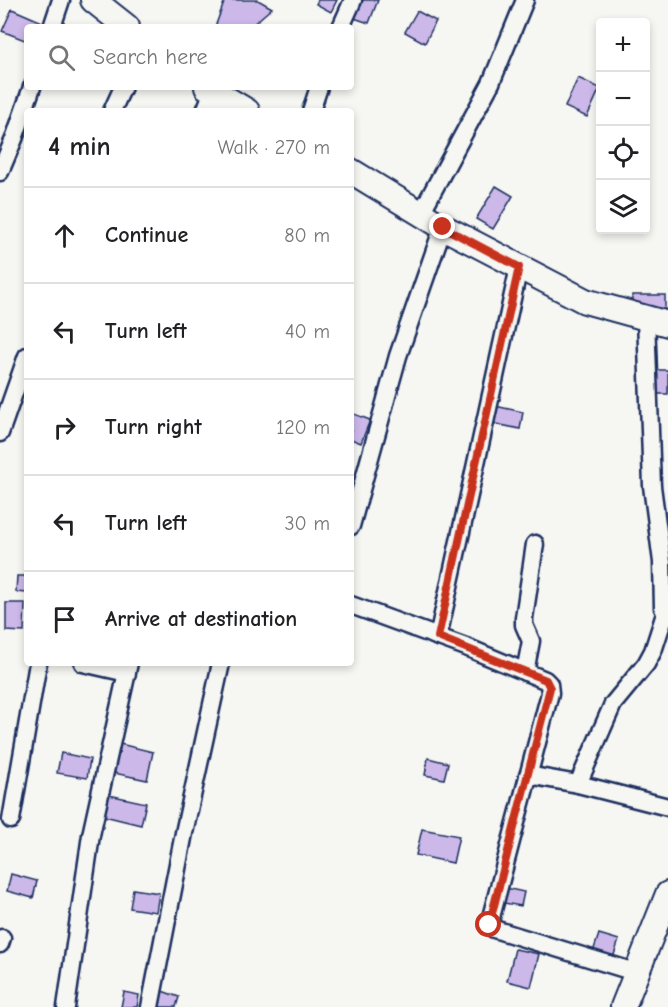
<!DOCTYPE html>
<meta charset="utf-8">
<style>
:root{--surface:#fff;--page:#f6f6f6;--text:#202124;--muted:#757577;--line:#e0e0e0}
body{margin:0;font-family:"Comic Neue",sans-serif;background:var(--page);color:var(--text)}
.controls{position:absolute;right:18px;top:18px;display:grid;overflow:hidden;border-radius:6px;box-shadow:0 3px 9px #0003}
.controls button{width:54px;height:54px;display:grid;place-items:center;padding:0;border:0;border-bottom:2px solid var(--line);background:var(--surface);color:var(--text);font:30px sans-serif}
.stop{position:absolute;width:18px;height:18px;margin:-14px;border:4px solid #c8321e;border-radius:50%;background:#fff}
.stop.end{background:#c8321e;border-color:#fff;box-shadow:0 2px 6px #0008}
.list{margin:0;padding:0;list-style:none}
h2{display:flex;justify-content:space-between;align-items:center;height:78px;margin:0;padding:0 24px;font-size:26px}
h2 small{font-size:20px;font-weight:400;color:var(--muted)}
.list li{display:grid;grid-template-columns:39px 1fr auto;gap:18px;align-items:center;box-sizing:border-box;height:96px;padding:0 24px;border-top:2px solid var(--line)}
.list b{display:block;font-size:22px;white-space:nowrap}
.list em{font-size:20px;font-style:normal;color:var(--muted)}
.icon{flex:none;width:33px;height:33px;fill:none;stroke:currentColor;stroke-width:2;stroke-linecap:round;stroke-linejoin:round}
.map{position:relative;flex:none;width:668px;height:1007px;overflow:hidden}
.search{position:absolute;background:var(--surface);box-shadow:0 3px 9px #0003;left:24px;top:24px;width:330px;height:66px;display:flex;align-items:center;gap:15px;box-sizing:border-box;padding:0 21px;border-radius:6px;color:var(--muted);font-size:22px}
.panel{position:absolute;background:var(--surface);box-shadow:0 3px 9px #0003;left:24px;top:108px;width:330px;height:558px;border-radius:6px}
.map>svg:first-child{display:block}
.building{fill:#ccb8e9;stroke:#1b2f5e;stroke-width:1.5}
.lines{fill:none;stroke-linecap:round;stroke-linejoin:round}
.street-casing{stroke:#1b2f5e;stroke-width:21}
.secondary-casing{stroke:#1b2f5e;stroke-width:28}
.street{stroke:#f6f6f2;stroke-width:16}
.secondary{stroke:#f6f6f2;stroke-width:24}
.route{stroke:#c8321e;stroke-width:8}
</style>
<div class="map">
<svg width="668" height="1007" viewBox="0 0 668 1007">
<rect width="100%" height="100%" fill="#f6f6f2"/>
<filter id="ink" filterUnits="userSpaceOnUse"><feTurbulence type="fractalNoise" baseFrequency=".0167" numOctaves="2"/><feDisplacementMap in="SourceGraphic" scale="12" xChannelSelector="R" yChannelSelector="G"/><feConvolveMatrix kernelMatrix="1 2 1 2 8 2 1 2 1" color-interpolation-filters="sRGB"/></filter>
<g filter="url(#ink)">
<g class="building">
<polygon points="225,0 258,0 272,8 250,27 215,27"/>
<polygon points="318,0 337,0 331,12 316,4"/>
<polygon points="357,0 378,0 369,23 351,17"/>
<polygon points="12,9 42,22 40,27 27,27 27,41 2,31"/>
<polygon points="417,11 436,21 425,43 405,32"/>
<polygon points="578,78 600,88 587,117 565,107"/>
<polygon points="496,186 513,196 493,229 476,219"/>
<rect x="632" y="295" width="33" height="17"/>
<polygon points="651,370 668,370 668,394 650,394"/>
<polygon points="495,406 523,412 520,429 491,423"/>
<polygon points="351,413 370,420 361,443 351,439"/>
<polygon points="17,576 27,576 27,593 16,592"/>
<polygon points="6,603 25,603 24,632 6,631"/>
<polygon points="120,744 153,752 147,780 114,773"/>
<polygon points="61,753 90,759 87,778 57,773"/>
<polygon points="428,758 448,763 444,779 425,775"/>
<polygon points="109,795 146,803 141,825 104,816"/>
<polygon points="422,829 459,836 453,863 416,855"/>
<polygon points="11,874 37,881 33,898 7,891"/>
<polygon points="501,887 524,892 521,906 498,902"/>
<polygon points="133,889 159,893 156,912 130,908"/>
<polygon points="599,934 619,940 612,961 592,955"/>
<polygon points="515,949 539,954 531,987 507,981"/>
<polygon points="162,991 179,997 176,1007 157,1007"/>
<polygon points="124,992 139,995 137,1007 121,1007"/>
</g>
<g class="lines">
<g class="street-casing">
<g id="street">
<polyline points="52,27 61,0"/>
<polyline points="341,27 353,0"/>
<polyline points="112,111 123,87"/>
<polyline points="205,111 213,91"/>
<polyline points="311,111 319,87"/>
<polyline points="0,172 14,139 32,87"/>
<polyline points="421,213 491,83 525,0"/>
<polyline points="646,318 652,486 662,562 663,608 668,617"/>
<polyline points="0,433 27,356"/>
<polyline points="351,526 398,356 443,227"/>
<polyline points="351,605 466,647 545,680 549,684 550,693 489,925 494,929 638,973"/>
<polyline points="438,637 519,267"/>
<polyline points="83,663 127,673"/>
<polyline points="525,672 531,641 524,625 524,618 535,544"/>
<polyline points="528,775 578,784 668,807"/>
<polyline points="578,784 613,704 646,664 653,651 665,614"/>
<polyline points="11,820 38,663"/>
<polyline points="0,944 2,938"/>
<polyline points="66,1007 91,835 129,663"/>
<polyline points="150,1007 184,833 221,663"/>
</g>
</g>
<g class="secondary-casing">
<g id="secondary">
<polyline points="93,0 127,27"/>
<polyline points="207,87 247,111"/>
<polyline points="351,171 443,227 585,301 668,324"/>
<polyline points="623,1007 668,894"/>
</g>
</g>
<use href="#street" class="street"/>
<use href="#secondary" class="secondary"/>
</g>
</g>
<g class="lines" filter="url(#ink)">
<polyline class="route" points="443,227 519,267 438,637 546,680 550,688 489,925"/>
</g>
</svg>
<div class="controls">
<button>+</button>
<button>−</button>
<button><svg class="icon" aria-label="locate" viewBox="0 0 24 24"><circle cx="12" cy="12" r="6"/><path d="M12 2v4M12 18v4M2 12h4M18 12h4"/></svg></button>
<button><svg class="icon" aria-label="layers" viewBox="0 0 24 24"><path d="M12 4l9 5-9 5-9-5zM3 14l9 5 9-5"/></svg></button>
</div>
<div class="stop" style="left:489px;top:925px"></div>
<div class="stop end" style="left:443px;top:227px"></div>
<div class="search"><svg class="icon" aria-label="search" viewBox="0 0 24 24"><circle cx="10" cy="10" r="6"/><path d="M15 15l6 6"/></svg>Search here</div>
<section class="panel">
<h2>4 min<small>Walk · 270 m</small></h2>
<ul class="list">
<li><svg class="icon" aria-label="ahead" viewBox="0 0 24 24"><path d="M12 20V5M6 11l6-6 6 6"/></svg><div><b>Continue</b></div><em>80 m</em></li>
<li><svg class="icon" aria-label="left" viewBox="0 0 24 24"><path d="M17 20v-9H6M10 6l-5 5 5 5"/></svg><div><b>Turn left</b></div><em>40 m</em></li>
<li><svg class="icon" aria-label="right" viewBox="0 0 24 24"><path d="M7 20v-9h11M14 6l5 5-5 5"/></svg><div><b>Turn right</b></div><em>120 m</em></li>
<li><svg class="icon" aria-label="left" viewBox="0 0 24 24"><path d="M17 20v-9H6M10 6l-5 5 5 5"/></svg><div><b>Turn left</b></div><em>30 m</em></li>
<li><svg class="icon" aria-label="arrive" viewBox="0 0 24 24"><path d="M6 21V4h12l-3 4 3 4H6"/></svg><div><b>Arrive at destination</b></div></li>
</ul>
</section>
</div>
